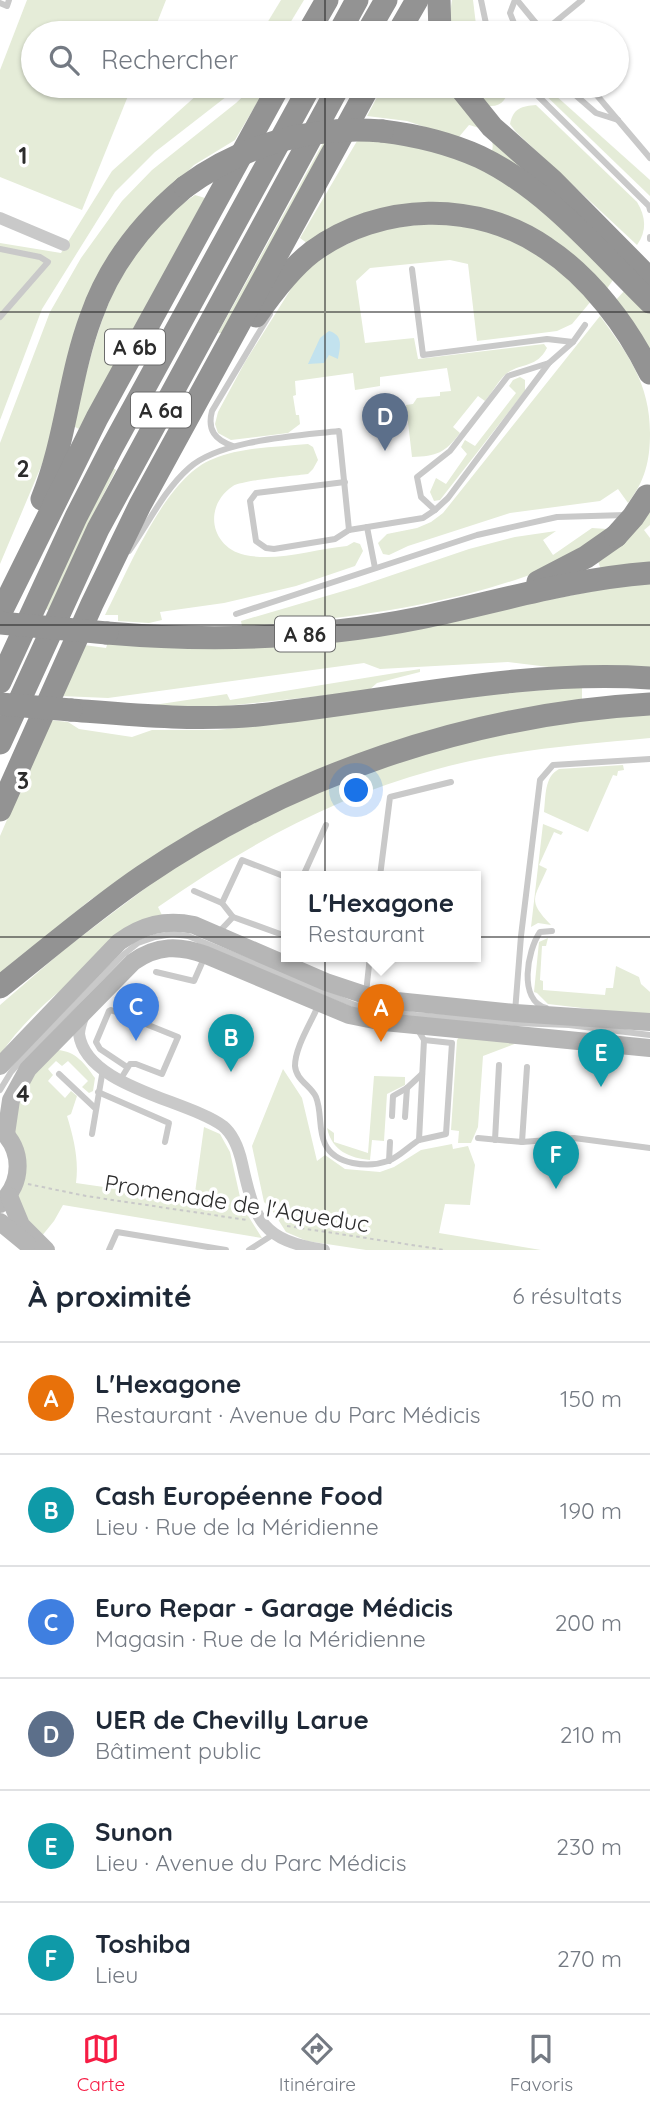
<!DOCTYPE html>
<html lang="fr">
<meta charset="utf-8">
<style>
:root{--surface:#fff;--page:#f2f2f3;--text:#1f2937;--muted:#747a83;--line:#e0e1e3;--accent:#f61c44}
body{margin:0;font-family:Quicksand,sans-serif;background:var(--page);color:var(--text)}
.you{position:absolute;left:357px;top:791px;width:24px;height:24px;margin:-18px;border:5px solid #fff;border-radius:50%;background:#1a73e8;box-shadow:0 0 0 10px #1a73e833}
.badge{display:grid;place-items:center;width:46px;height:46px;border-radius:50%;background:var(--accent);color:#fff;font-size:23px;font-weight:700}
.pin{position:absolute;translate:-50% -58px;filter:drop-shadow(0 2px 4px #0008)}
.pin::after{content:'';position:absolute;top:37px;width:24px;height:21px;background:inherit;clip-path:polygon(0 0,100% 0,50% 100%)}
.popup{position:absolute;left:281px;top:871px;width:200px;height:91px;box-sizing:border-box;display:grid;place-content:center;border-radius:0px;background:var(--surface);filter:drop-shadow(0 2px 5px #0005);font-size:23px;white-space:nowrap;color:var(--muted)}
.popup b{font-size:26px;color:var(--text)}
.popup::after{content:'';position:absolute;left:50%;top:100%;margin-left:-14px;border:14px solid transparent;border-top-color:var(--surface)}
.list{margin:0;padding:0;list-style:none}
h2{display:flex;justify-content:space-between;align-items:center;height:91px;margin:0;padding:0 28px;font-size:30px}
h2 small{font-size:23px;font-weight:400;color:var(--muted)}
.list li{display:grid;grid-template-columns:46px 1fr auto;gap:21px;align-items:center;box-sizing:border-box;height:112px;padding:0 28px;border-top:2px solid var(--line)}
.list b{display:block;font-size:26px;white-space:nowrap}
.list p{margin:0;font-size:23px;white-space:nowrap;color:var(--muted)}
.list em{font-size:23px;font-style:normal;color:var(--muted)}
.icon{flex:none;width:38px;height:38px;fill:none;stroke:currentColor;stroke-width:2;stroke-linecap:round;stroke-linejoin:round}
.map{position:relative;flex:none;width:650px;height:1250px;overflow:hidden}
.search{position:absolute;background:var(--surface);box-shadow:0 2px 5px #0004;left:21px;right:21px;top:21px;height:77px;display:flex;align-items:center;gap:18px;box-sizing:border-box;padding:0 24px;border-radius:38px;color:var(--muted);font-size:26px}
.sheet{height:763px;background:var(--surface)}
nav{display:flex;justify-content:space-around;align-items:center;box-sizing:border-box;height:98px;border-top:2px solid var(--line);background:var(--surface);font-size:19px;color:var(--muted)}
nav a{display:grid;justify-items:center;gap:4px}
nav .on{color:var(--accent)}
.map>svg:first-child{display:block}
.green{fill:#e5ecd8}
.water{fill:#c2e2ee}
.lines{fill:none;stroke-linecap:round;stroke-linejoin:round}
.path{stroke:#c9c9c9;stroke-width:2;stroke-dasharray:3.5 3.5;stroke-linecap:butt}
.lane{stroke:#c9c9c9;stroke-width:6}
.street{stroke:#c9c9c9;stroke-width:12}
.secondary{stroke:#b6b6b6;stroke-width:18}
.highway{stroke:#939393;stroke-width:23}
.highway-bridge{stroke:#939393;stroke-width:23}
.grid{fill:none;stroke:#2c2c2c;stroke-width:2;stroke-opacity:0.55}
.labels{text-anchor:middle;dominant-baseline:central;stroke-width:7;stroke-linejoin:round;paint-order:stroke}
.shield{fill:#fff;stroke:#6b6b6b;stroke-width:2}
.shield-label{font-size:21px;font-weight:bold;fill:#2c2c2c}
.street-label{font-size:23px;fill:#2c2c2c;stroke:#fff}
.grid-label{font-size:23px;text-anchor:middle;font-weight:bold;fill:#2c2c2c;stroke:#fff;stroke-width:7;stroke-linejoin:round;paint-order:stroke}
</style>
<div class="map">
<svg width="650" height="1250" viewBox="0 0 650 1250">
<rect width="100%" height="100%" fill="#fff"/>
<g class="green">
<polygon points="27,0 166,0 153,33 33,33 33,86 132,86 82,210 0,177 0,70"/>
<polygon points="281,0 304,0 284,33 261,33"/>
<polygon points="452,0 473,0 477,33 451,33 449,20"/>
<polygon points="207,86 240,86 155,152 115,192 42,309 0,420 0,243 61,253 112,171"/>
<polygon points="254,86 267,86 235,140 194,165 117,244 48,450 0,564 0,443 50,312 81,258 122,201 152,170 236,103"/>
<path d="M383,86H452L581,214L492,151C496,135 482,128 469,125L458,138L407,121L367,116Z"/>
<path d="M470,86H508C508,98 502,107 489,106Z"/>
<polygon points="536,86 545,86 650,180 650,196"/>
<path d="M536,105L637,202C646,217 647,231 637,245L516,132L510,124C513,108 522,106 536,105Z"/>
<polygon points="357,141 398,141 450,153 532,197 615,277 606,290 462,205 311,246 300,238"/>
<polygon points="329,142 224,333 218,333 323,143"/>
<path d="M195,195L205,198L79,429L73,426C96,335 111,251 195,195Z"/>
<path d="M432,223C449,225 466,226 482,229C523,237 561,273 592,300L572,324L557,331L477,341L468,264L450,260L370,268L356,281L365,343L414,338L418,359L544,344L547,348C536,369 521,362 506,374C498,381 492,393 485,401L478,396L453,427L460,433C445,453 437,456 412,457L406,405L413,404L417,398L440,396V392L451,391L447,368L380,377V386L355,390L353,373L295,381L296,395L293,396L296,415H299L300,424L288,433L231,440L218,433L215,424L218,412L245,362L301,273L328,253L367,235L390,228Z"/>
<polygon points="626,289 650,312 650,353 615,301"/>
<path d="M600,316C628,354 650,384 650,433C650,461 645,481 628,503L618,489L600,501L510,513L408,546L389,555L383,554L378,543L387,534L417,528L431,522L443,513Z"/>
<polygon points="520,377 525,380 525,391 440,500 434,501 430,492 436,478 446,484 467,454 461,447 465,440 475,446 516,393 509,386 513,380"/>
<path d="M308,444L313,447L318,460L313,469L308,474C293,476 244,480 233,486C203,506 210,547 245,555C278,562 314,549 347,546L354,542L360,544L363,551L355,566L296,586L224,603L160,612L162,620L149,623L118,621V615H105C128,571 165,477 213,459C241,447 278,447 308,444Z"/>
<polygon points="112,467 116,470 84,533 49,610 43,609"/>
<polygon points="650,512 650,525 644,530 650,538 650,562 601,570 598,561"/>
<path d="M592,528L607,529C591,540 576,553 559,562C537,574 512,581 489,588C408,611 326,621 242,626L241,621L357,587L469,549L515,537L556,531L543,540L553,555Z"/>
<path d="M650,580V669H565L508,662L380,669L364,663L108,698L61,696L84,645L106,648L108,642C184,647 258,651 334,642Z"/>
<polygon points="420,669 420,672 377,683 368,691 217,707 147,706 227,694 230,700"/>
<polygon points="582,687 582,700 479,722 151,861 90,900 0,976 0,836 50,720 68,722 79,729 132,737 152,730 217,730 277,724 503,693"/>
<path d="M650,713V738C578,745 504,750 434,770C331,798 244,847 158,907L163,917C108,954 37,999 0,1055V1005L66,948L179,863L294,802L411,756L533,724Z"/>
<path d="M623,765L624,770L618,771L617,776L613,775L588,832L544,812C546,796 544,777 559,769Z"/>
<path d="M543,824L563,832L561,835L554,832L539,865L547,869C534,899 527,900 551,925L538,923L531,927Z"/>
<polygon points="548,938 546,946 542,946 540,980 543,981 543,990 605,995 606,988 613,988 616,966 639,977 641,984 650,992 650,1016 548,1004 537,993 534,992 539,942"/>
<polygon points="460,1036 517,1043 483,1056 478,1127 471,1143 458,1143 459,1131 451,1130 457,1040"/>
<path d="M57,1050C76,1051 85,1064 95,1078L93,1091L89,1093L82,1087L88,1081L68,1061L62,1066L56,1061L48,1069L53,1075L48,1081L65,1098L71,1091L77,1096L71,1114L67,1116C74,1139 79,1160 76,1183L194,1200L204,1127L220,1134L230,1152L242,1206L262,1238L63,1205L54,1221L41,1237L28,1223L18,1197L24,1181V1160L10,1126L19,1089Z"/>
<polygon points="283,1069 302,1098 317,1161 325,1155 345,1169 380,1172 394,1167 421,1150 452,1144 453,1149 468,1146 475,1165 470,1205 445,1204 439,1233 541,1250 366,1250 307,1241 286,1232 272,1210 264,1202 252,1146"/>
<path d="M374,1076L405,1077V1085L387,1094L384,1141L372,1140L370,1160C350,1158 332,1151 327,1128L334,1133V1142L368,1153Z"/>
</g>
<path class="water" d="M329,331C344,335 340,348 338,359L329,355L324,363L308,364L320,338Z"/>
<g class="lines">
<g class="path">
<polyline points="28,1184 86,1196 247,1220"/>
<polyline points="287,1226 445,1250"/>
</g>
<g class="lane">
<polyline points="481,0 488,33"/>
<polyline points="515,0 510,13 518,33"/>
<polyline points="517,0 544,33"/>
<polyline points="0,3 7,6 9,0"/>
<polyline points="543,32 582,0"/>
<polyline points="528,86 649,206 650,210"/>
<polyline points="565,86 596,113 618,120"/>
<polyline points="589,86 650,158"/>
<polyline points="650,239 650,237"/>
<polyline points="0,249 40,257 48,262 0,317"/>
<polyline points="412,269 423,355 547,339 573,342"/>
<path d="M233,446C215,440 207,430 212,411L270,314"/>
<polyline points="345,482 256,493 250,501 256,541 266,548 274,549 335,539 349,530"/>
<polyline points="435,510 421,497 417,477 450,451 508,376 549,363"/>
<polyline points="367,527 375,568"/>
<path d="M129,551C148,524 164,490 189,468C220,440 297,436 339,431L349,530L423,518L435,510L448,498L549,363L573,342L585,325"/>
<polyline points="236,614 477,535 557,517 626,515"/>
<polyline points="303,876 326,825"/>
<polyline points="380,876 390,797 451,782"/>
<polyline points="194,891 222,903"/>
<polyline points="233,917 283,935"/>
<polyline points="217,934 233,917 222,903 242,860 286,877"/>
<polyline points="156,972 194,981 205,956"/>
<polyline points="366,993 370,956"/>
<path d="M318,1006C311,1023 295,1047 295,1066C296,1080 311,1086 316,1097C322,1112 318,1129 325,1144C335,1165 368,1168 388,1161C399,1157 409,1146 419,1140L424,1040L418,1030"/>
<path d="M546,1008C518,1000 527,951 540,932L552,931"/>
<polyline points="515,1012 521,936 540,780 553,765 650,759"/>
<polyline points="59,1074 95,1108"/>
<polyline points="120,1080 130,1064 136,1064 162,1074 178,1037 111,1010 109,1011 96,1042 100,1049 127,1067"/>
<polyline points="0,1090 11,1072 26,1055 123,955 138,943 155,937 172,934 188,936 355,1005 416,1015 515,1023 569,1025 650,1035"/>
<polyline points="98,1092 169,1123 165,1142"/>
<polyline points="392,1116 393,1096 407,1088 422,1074"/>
<polyline points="405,1117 407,1088"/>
<polyline points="92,1134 103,1069"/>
<polyline points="478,1138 522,1142 574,1138 650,1148"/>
<polyline points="419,1140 446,1134 452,1043 424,1040"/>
<polyline points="495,1140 499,1065"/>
<polyline points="522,1142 527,1067"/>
<polyline points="389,1161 390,1142"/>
<polyline points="109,1250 117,1232 226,1250"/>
<polyline points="249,1250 274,1234"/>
</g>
<g class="street">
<polyline points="0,218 64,245"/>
<path d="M84,1014C82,1020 79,1028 79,1034C86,1087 188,1100 223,1126C234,1135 239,1150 242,1163C255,1222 262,1240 324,1250"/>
</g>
<g class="secondary">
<path d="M0,1066L119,942C143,925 165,919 194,925L326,982L365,995L387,1000L515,1013L650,1022"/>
<path d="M0,1129C24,1150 23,1183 0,1204"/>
<path d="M6,1134L11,1100L28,1069L133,962C157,945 179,945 206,955L349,1015L384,1022L650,1048"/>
<polyline points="9,1196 21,1225 46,1250"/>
<polyline points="0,1222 27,1244"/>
</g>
<g class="highway">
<polyline points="439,0 440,33"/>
<polyline points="308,33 327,0"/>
<polyline points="339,33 357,0"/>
<polyline points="367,33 386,0"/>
<polyline points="398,33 417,0"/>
<polyline points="459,86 492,127 552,180 650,279"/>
<path d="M382,131C415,135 449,143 480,157C547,189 598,251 650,302"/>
<path d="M256,316C272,293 290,269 312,252C380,202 477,200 546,248C590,277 627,326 650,373"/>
<path d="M42,499C66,440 69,376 91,317C109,265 143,222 185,187"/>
<polyline points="538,582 586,557 616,536"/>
<polyline points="0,614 97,418 279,86"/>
<path d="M107,633C213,642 316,639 420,618C497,602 571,579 650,573"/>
<polyline points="0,682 76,517 111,449 310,86"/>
<path d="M71,710C134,715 195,721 258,715C386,702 520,669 650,678"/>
<polyline points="0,743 98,529 339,86"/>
<polyline points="0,810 92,604 140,505 369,86"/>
<path d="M0,987C47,950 93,910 143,876C292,775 470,714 650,704"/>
</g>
<g class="highway-bridge">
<path d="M185,187C242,145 311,125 382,131"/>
<polyline points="616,536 633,517 647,496"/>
<polyline points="0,623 107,633"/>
<polyline points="0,704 71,710"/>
</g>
</g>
<path class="grid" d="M325,0V33M325,86V1250M0,312H650M0,625H650M0,937H650"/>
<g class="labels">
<g class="shield">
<rect x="105" y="329.5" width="60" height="35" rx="5"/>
<rect x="131" y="392.5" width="60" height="35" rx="5"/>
<rect x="275" y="616.5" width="60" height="35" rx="5"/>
</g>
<g class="shield-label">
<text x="135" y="347">A 6b</text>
<text x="161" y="410">A 6a</text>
<text x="305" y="634">A 86</text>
</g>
<g class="street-label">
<text transform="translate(237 1203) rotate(9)">Promenade de l'Aqueduc</text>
</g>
</g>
<g class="grid-label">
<text x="23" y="164">1</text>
<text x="23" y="477">2</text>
<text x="23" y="789">3</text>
<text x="23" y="1102">4</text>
</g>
</svg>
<div class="you"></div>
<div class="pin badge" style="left:381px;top:1042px;background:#e8710a">A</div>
<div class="popup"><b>L'Hexagone</b>Restaurant</div>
<div class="pin badge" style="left:231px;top:1072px;background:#0f9aa8">B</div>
<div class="pin badge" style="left:136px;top:1041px;background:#3f7fe0">C</div>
<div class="pin badge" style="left:385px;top:451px;background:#5c6f8a">D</div>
<div class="pin badge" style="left:601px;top:1087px;background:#0f9aa8">E</div>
<div class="pin badge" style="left:556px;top:1189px;background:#0f9aa8">F</div>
<div class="search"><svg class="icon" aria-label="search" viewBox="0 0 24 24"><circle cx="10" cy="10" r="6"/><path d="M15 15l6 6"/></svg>Rechercher</div>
</div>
<section class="sheet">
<h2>À proximité<small>6 résultats</small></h2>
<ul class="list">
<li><span class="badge" style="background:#e8710a">A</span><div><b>L'Hexagone</b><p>Restaurant · Avenue du Parc Médicis</p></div><em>150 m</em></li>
<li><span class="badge" style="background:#0f9aa8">B</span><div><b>Cash Européenne Food</b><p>Lieu · Rue de la Méridienne</p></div><em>190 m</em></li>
<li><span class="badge" style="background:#3f7fe0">C</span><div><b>Euro Repar - Garage Médicis</b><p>Magasin · Rue de la Méridienne</p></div><em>200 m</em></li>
<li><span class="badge" style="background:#5c6f8a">D</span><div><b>UER de Chevilly Larue</b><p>Bâtiment public</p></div><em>210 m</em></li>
<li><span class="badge" style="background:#0f9aa8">E</span><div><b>Sunon</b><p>Lieu · Avenue du Parc Médicis</p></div><em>230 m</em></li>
<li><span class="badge" style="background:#0f9aa8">F</span><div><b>Toshiba</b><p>Lieu</p></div><em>270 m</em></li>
</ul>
</section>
<nav>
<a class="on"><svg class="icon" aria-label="map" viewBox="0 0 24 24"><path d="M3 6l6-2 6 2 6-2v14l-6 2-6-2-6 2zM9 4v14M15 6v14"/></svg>Carte</a>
<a><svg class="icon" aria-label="directions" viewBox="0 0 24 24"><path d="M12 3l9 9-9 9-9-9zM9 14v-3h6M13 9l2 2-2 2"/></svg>Itinéraire</a>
<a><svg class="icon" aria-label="saved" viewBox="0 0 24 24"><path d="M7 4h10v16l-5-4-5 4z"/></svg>Favoris</a>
</nav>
